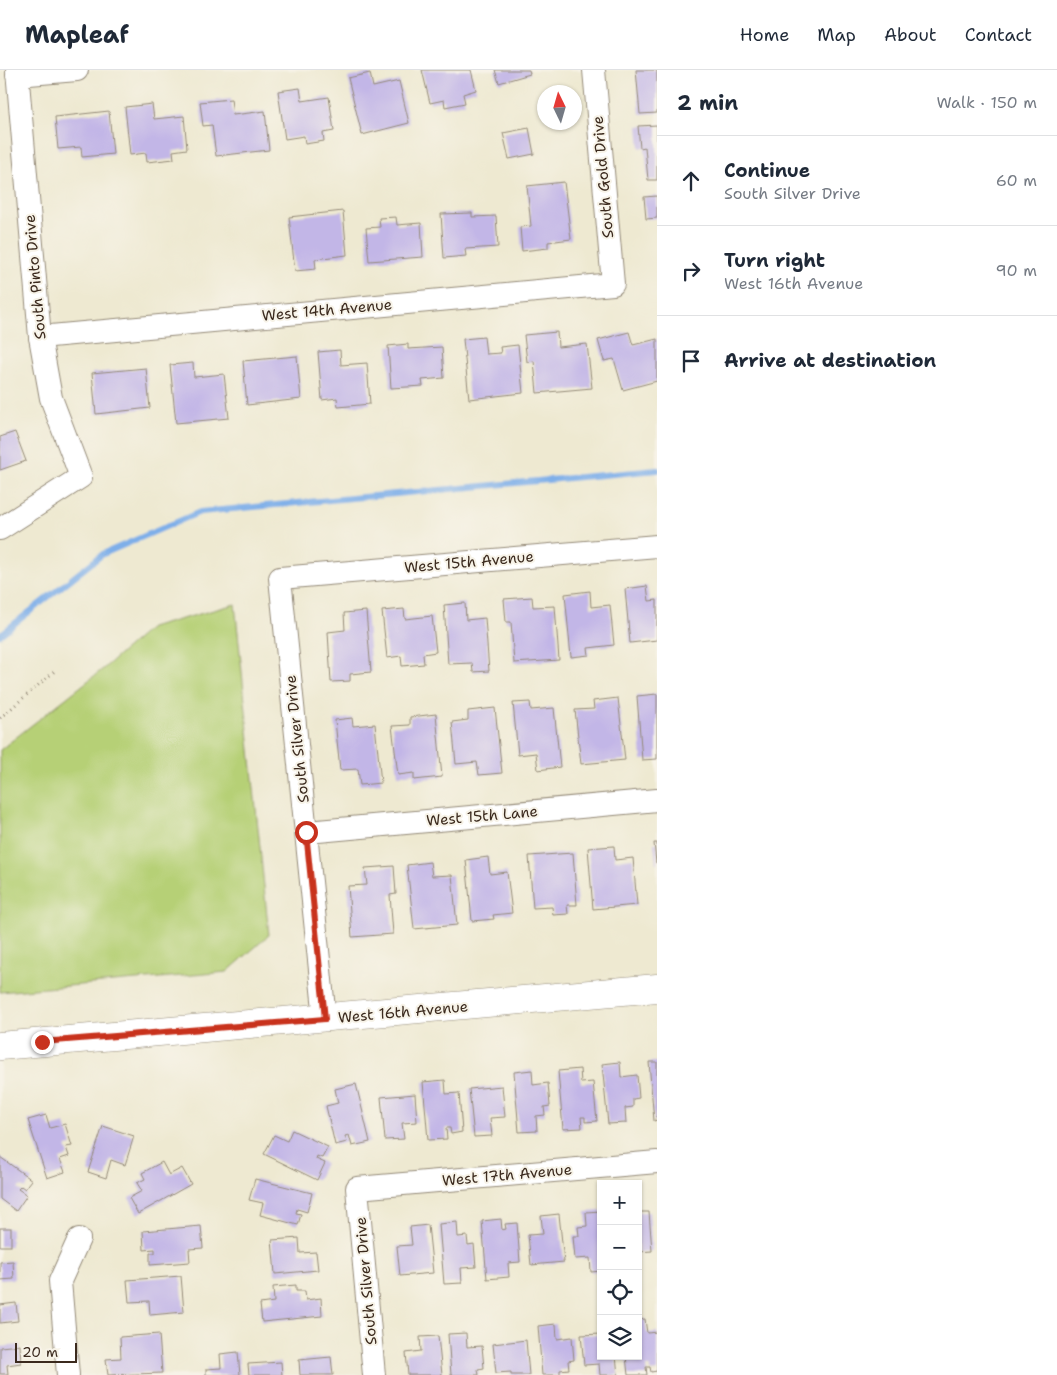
<!DOCTYPE html>
<meta charset="utf-8">
<style>
:root{--surface:#fff;--page:#f6f6f7;--text:#1f2937;--muted:#747a83;--line:#e0e1e3}
body{margin:0;font-family:"Shantell Sans",sans-serif;background:var(--page);color:var(--text)}
.controls{position:absolute;right:15px;bottom:15px;display:grid;overflow:hidden;border-radius:0px;box-shadow:0 1px 4px #0004}
.controls button{width:45px;height:45px;display:grid;place-items:center;padding:0;border:0;border-bottom:1px solid var(--line);background:var(--surface);color:var(--text);font:25px sans-serif}
.compass{position:absolute;left:537px;top:15px;width:45px;height:45px;border-radius:50%;background:var(--surface);box-shadow:0 1px 4px #0004;rotate:355deg}
.scale{position:absolute;left:15px;bottom:12px;width:62px;box-sizing:border-box;padding-left:5px;border:2px solid #3b2a1e;border-top:0;font-size:14px;line-height:18px;white-space:nowrap;color:#3b2a1e;-webkit-text-stroke:4px #f7f3e8;paint-order:stroke}
.stop{position:absolute;width:15px;height:15px;margin:-11px;border:4px solid #c8321e;border-radius:50%;background:#fff}
.stop.end{background:#c8321e;border-color:#fff;box-shadow:0 1px 5px #0008}
.list{margin:0;padding:0;list-style:none}
h2{display:flex;justify-content:space-between;align-items:center;height:65px;margin:0;padding:0 20px;font-size:21px}
h2 small{font-size:16px;font-weight:400;color:var(--muted)}
.list li{display:grid;grid-template-columns:32px 1fr auto;gap:15px;align-items:center;box-sizing:border-box;height:90px;padding:0 20px;border-top:1px solid var(--line)}
.list b{display:block;font-size:19px;white-space:nowrap}
.list p{margin:0;font-size:16px;white-space:nowrap;color:var(--muted)}
.list em{font-size:16px;font-style:normal;color:var(--muted)}
.icon{flex:none;width:28px;height:28px;fill:none;stroke:currentColor;stroke-width:2;stroke-linecap:round;stroke-linejoin:round}
.map{position:relative;flex:none;width:657px;height:1305px;overflow:hidden}
header{display:flex;align-items:center;gap:30px;box-sizing:border-box;height:70px;padding:0 25px;background:var(--surface);border-bottom:1px solid var(--line)}
header strong{font-size:24px}
nav{display:flex;gap:28px;margin-inline-start:auto;font-size:18px}
main{display:flex}
aside{flex:1;background:var(--surface)}
.map>svg:first-child{display:block}
.green{fill:#b6d076;stroke:#787d4a}
.lines{fill:none;stroke-linecap:round;stroke-linejoin:round}
.stream{stroke:#7eafe9;stroke-width:6}
.building{fill:#c2b6e7}
.minor-casing{stroke:#948a78;stroke-width:24}
.tertiary-casing{stroke:#948a78;stroke-width:29}
.path{stroke:#948a78;stroke-width:3;stroke-dasharray:1 4;stroke-linecap:butt}
.minor{stroke:#fff;stroke-width:22}
.tertiary{stroke:#fff;stroke-width:28}
.route{stroke:#c8321e;stroke-width:6}
.labels{text-anchor:middle;dominant-baseline:central;stroke-width:4;stroke-linejoin:round;paint-order:stroke}
.street-label{font-size:15px;fill:#3b2a1e;stroke:#f7f3e8}
</style>
<header>
<strong>Mapleaf</strong>
<nav><a>Home</a><a>Map</a><a>About</a><a>Contact</a></nav>
</header>
<main>
<div class="map">
<svg width="657" height="1305" viewBox="0 0 657 1305">
<rect width="100%" height="100%" fill="#f7f3e8"/>
<filter id="ink" filterUnits="userSpaceOnUse"><feTurbulence type="fractalNoise" baseFrequency=".02" numOctaves="2"/><feDisplacementMap in="SourceGraphic" scale="10" xChannelSelector="R" yChannelSelector="G"/><feConvolveMatrix kernelMatrix="1 2 1 2 8 2 1 2 1" color-interpolation-filters="sRGB"/></filter>
<filter id="wash" filterUnits="userSpaceOnUse"><feTurbulence type="fractalNoise" baseFrequency=".0096" numOctaves="4" result="noise"/><feDisplacementMap in="SourceGraphic" scale="20" xChannelSelector="R" yChannelSelector="G"/><feGaussianBlur stdDeviation="1.12" result="paint"/><feColorMatrix in="noise" values="0 0 0 0 0 0 0 0 0 0 0 0 0 0 0 0 0 1.4 0 .05"/><feComposite in="paint" operator="in"/></filter>
<g filter="url(#wash)">
<rect width="100%" height="100%" fill="#eee9d1"/>
<polygon class="green" points="235,534 269,865 227,902 0,922 0,680 103,599 150,558"/>
<g class="lines">
<polyline class="stream" points="0,565 103,484 200,442 657,400"/>
</g>
<g id="blocks">
<g class="building">
<polygon points="422,0 471,0 476,20 463,24 465,33 445,37 444,30 430,33"/>
<polygon points="495,0 529,0 530,4 499,13"/>
<polygon points="636,0 657,0 657,43 640,44"/>
<polygon points="370,3 373,17 399,11 409,53 362,65 348,8"/>
<polygon points="300,18 302,31 329,27 334,61 323,63 324,71 305,74 304,66 285,69 278,21"/>
<polygon points="231,29 233,45 265,41 269,80 216,86 212,55 203,56 200,32"/>
<polygon points="152,34 154,49 184,46 187,79 173,81 174,89 147,92 146,83 130,85 125,37"/>
<polygon points="109,41 113,84 82,87 81,77 58,79 55,47"/>
<polygon points="657,55 657,110 648,110 645,77 640,78 638,56"/>
<polygon points="529,58 534,84 509,89 503,63"/>
<polygon points="564,112 571,169 548,172 548,178 522,181 520,157 531,156 527,116"/>
<polygon points="657,126 657,148 646,149 644,127"/>
<polygon points="343,141 347,185 315,189 316,199 295,201 289,147"/>
<polygon points="472,143 472,147 496,146 498,177 465,179 466,186 444,188 441,144"/>
<polygon points="396,147 397,155 421,153 423,187 369,191 366,158 380,157 379,148"/>
<polygon points="557,262 558,277 587,274 592,318 537,323 534,291 527,292 524,265"/>
<polygon points="629,262 633,275 657,269 657,311 623,320 614,289 604,291 598,270"/>
<polygon points="484,267 486,284 501,283 500,277 518,275 523,323 469,329 463,269"/>
<polygon points="408,274 408,279 442,277 444,308 422,310 423,316 391,318 388,276"/>
<polygon points="340,280 341,295 367,293 370,334 338,337 337,328 322,330 318,282"/>
<polygon points="297,286 301,329 247,335 243,291"/>
<polygon points="193,293 194,307 224,304 229,348 176,353 170,295"/>
<polygon points="146,298 150,338 96,344 92,303"/>
<polygon points="15,362 26,391 0,400 0,367"/>
<polygon points="647,516 649,531 657,530 657,570 630,573 625,519"/>
<polygon points="590,521 591,537 610,535 614,575 588,578 589,585 571,587 565,524"/>
<polygon points="532,527 533,537 555,536 559,590 514,593 511,552 506,552 504,529"/>
<polygon points="465,533 466,550 485,548 489,601 473,602 472,593 448,594 444,535"/>
<polygon points="404,539 405,549 432,546 436,582 423,584 424,594 402,596 401,586 387,588 382,541"/>
<polygon points="366,541 371,602 350,604 350,611 331,612 328,562 345,560 344,543"/>
<polygon points="657,624 657,689 642,690 637,626"/>
<polygon points="618,628 625,690 581,694 575,640 594,639 593,631"/>
<polygon points="530,632 531,640 554,638 560,697 538,700 536,683 518,685 513,633"/>
<polygon points="495,638 502,703 479,705 477,692 456,694 452,652 468,650 468,641"/>
<polygon points="436,644 442,707 414,710 414,703 398,705 392,656 410,655 410,647"/>
<polygon points="352,648 353,656 375,654 381,713 360,715 358,699 340,700 335,650"/>
<polygon points="654,773 657,773 657,793 656,793"/>
<polygon points="614,776 615,790 633,788 637,835 593,839 588,778"/>
<polygon points="573,783 577,835 567,835 568,844 553,845 552,837 533,838 529,786"/>
<polygon points="488,787 490,804 507,802 512,843 493,845 494,849 472,851 466,790"/>
<polygon points="430,792 432,806 452,805 457,855 414,859 407,795"/>
<polygon points="394,796 396,824 390,825 393,864 352,867 348,816 367,815 365,798"/>
<polygon points="620,992 621,1007 637,1005 639,1028 633,1029 633,1037 625,1038 626,1053 608,1054 602,994"/>
<polygon points="649,992 657,992 657,1050 654,1051"/>
<polygon points="580,999 581,1013 593,1012 597,1051 585,1052 585,1047 581,1047 582,1058 563,1059 558,1001"/>
<polygon points="532,1000 533,1015 548,1013 550,1036 544,1037 545,1045 536,1046 537,1061 519,1062 514,1002"/>
<polygon points="445,1010 446,1024 459,1023 462,1062 451,1064 450,1058 446,1058 447,1069 428,1070 423,1012"/>
<polygon points="356,1014 370,1072 352,1076 349,1065 345,1066 347,1072 335,1075 326,1036 338,1033 335,1019"/>
<polygon points="502,1016 505,1047 490,1048 492,1066 474,1067 469,1019"/>
<polygon points="415,1024 417,1052 402,1053 404,1069 385,1070 381,1027"/>
<polygon points="46,1045 50,1058 65,1054 72,1076 66,1077 69,1086 60,1089 65,1102 47,1108 28,1050"/>
<polygon points="103,1056 134,1066 125,1095 111,1090 106,1108 88,1102"/>
<polygon points="292,1060 328,1077 322,1088 317,1086 316,1089 325,1093 317,1110 264,1084 274,1065 287,1071"/>
<polygon points="0,1087 32,1110 25,1119 21,1116 18,1119 27,1125 16,1141 0,1129"/>
<polygon points="162,1092 169,1105 182,1098 191,1114 138,1144 129,1128 142,1121 137,1113 145,1109 142,1103"/>
<polygon points="255,1109 312,1123 307,1142 297,1139 296,1143 301,1144 298,1155 260,1145 263,1133 249,1130"/>
<polygon points="601,1141 601,1201 591,1202 590,1188 575,1189 573,1166 579,1166 578,1157 587,1156 586,1142"/>
<polygon points="638,1142 649,1142 652,1181 638,1182"/>
<polygon points="559,1144 564,1192 531,1195 528,1165 543,1164 541,1146"/>
<polygon points="501,1149 502,1160 506,1159 505,1154 517,1153 520,1192 508,1193 509,1207 487,1209 482,1151"/>
<polygon points="457,1152 458,1167 467,1166 468,1175 474,1174 476,1197 461,1198 462,1213 444,1214 439,1154"/>
<polygon points="428,1155 433,1203 400,1206 397,1176 412,1175 410,1157"/>
<polygon points="201,1156 203,1178 189,1179 190,1192 150,1195 150,1183 155,1183 155,1179 144,1180 143,1161"/>
<rect x="0" y="1158" width="11" height="18"/>
<polygon points="299,1168 300,1183 316,1182 318,1200 275,1204 272,1170"/>
<polygon points="13,1191 14,1209 0,1210 0,1192"/>
<polygon points="181,1206 184,1242 150,1245 149,1231 129,1232 127,1210"/>
<polygon points="296,1215 296,1221 305,1221 306,1230 321,1228 322,1246 262,1252 260,1234 274,1232 273,1217"/>
<polygon points="16,1233 18,1251 0,1253 0,1235"/>
<polygon points="645,1249 647,1263 657,1262 657,1301 651,1302 650,1297 646,1297 647,1305 628,1305 626,1286 638,1286 638,1250"/>
<polygon points="556,1254 557,1269 572,1267 574,1290 568,1291 569,1299 560,1300 560,1305 542,1305 538,1256"/>
<polygon points="466,1263 467,1277 482,1276 484,1298 478,1299 479,1305 451,1305 448,1264"/>
<polygon points="159,1264 162,1303 108,1305 106,1289 121,1288 120,1267"/>
<polygon points="601,1264 601,1286 616,1286 618,1305 600,1305 599,1294 584,1295 581,1265"/>
<polygon points="438,1266 442,1305 408,1305 406,1283 421,1281 420,1267"/>
<polygon points="526,1270 529,1305 511,1305 511,1302 496,1303 493,1274"/>
<polygon points="20,1275 21,1293 7,1295 8,1304 0,1304 0,1277"/>
<polygon points="238,1282 240,1305 206,1305 206,1299 221,1298 220,1284"/>
<polygon points="331,1287 333,1305 300,1305 299,1290"/>
<polygon points="281,1292 282,1305 249,1305 248,1294"/>
</g>
</g>
</g>
<g filter="url(#ink)">
<use href="#blocks" fill-opacity="0" stroke="#948a78" stroke-width="1"/>
<g class="lines">
<g class="minor-casing">
<g id="minor">
<polyline points="17,5 77,0"/>
<polyline points="40,267 613,214 594,0"/>
<polyline points="0,459 81,407 51,328 40,267 17,0"/>
<polyline points="307,762 657,730"/>
<polyline points="325,949 280,508 657,476"/>
<polyline points="68,1305 60,1211 79,1169"/>
<polyline points="374,1305 357,1118 657,1092"/>
</g>
</g>
<g class="tertiary-casing">
<polyline id="tertiary" points="0,976 657,918"/>
</g>
<polyline class="path" points="0,648 56,600"/>
<use href="#minor" class="minor"/>
<use href="#tertiary" class="tertiary"/>
</g>
</g>
<g class="lines" filter="url(#ink)">
<polyline class="route" points="42,972 325,949 306,762"/>
</g>
<g class="labels">
<g class="street-label">
<text transform="translate(603 107) rotate(-95)">South Gold Drive</text>
<text transform="translate(35 207) rotate(-95)">South Pinto Drive</text>
<text transform="translate(327 240) rotate(-5)">West 14th Avenue</text>
<text transform="translate(469 492) rotate(-5)">West 15th Avenue</text>
<text transform="translate(297 669) rotate(-96)">South Silver Drive</text>
<text transform="translate(482 746) rotate(-5)">West 15th Lane</text>
<text transform="translate(403 942) rotate(-5)">West 16th Avenue</text>
<text transform="translate(507 1105) rotate(-5)">West 17th Avenue</text>
<text transform="translate(366 1211) rotate(-95)">South Silver Drive</text>
</g>
</g>
</svg>
<div class="controls">
<button>+</button>
<button>−</button>
<button><svg class="icon" aria-label="locate" viewBox="0 0 24 24"><circle cx="12" cy="12" r="6"/><path d="M12 2v4M12 18v4M2 12h4M18 12h4"/></svg></button>
<button><svg class="icon" aria-label="layers" viewBox="0 0 24 24"><path d="M12 4l9 5-9 5-9-5zM3 14l9 5 9-5"/></svg></button>
</div>
<svg class="compass" viewBox="-18 -18 36 36"><path d="M0-13l5 13h-10z" fill="#e53935"/><path d="M0 13l5-13h-10z" fill="#747a83"/></svg>
<div class="scale">20 m</div>
<div class="stop" style="left:306px;top:762px"></div>
<div class="stop end" style="left:42px;top:972px"></div>
</div>
<aside>
<h2>2 min<small>Walk · 150 m</small></h2>
<ul class="list">
<li><svg class="icon" aria-label="ahead" viewBox="0 0 24 24"><path d="M12 20V5M6 11l6-6 6 6"/></svg><div><b>Continue</b><p>South Silver Drive</p></div><em>60 m</em></li>
<li><svg class="icon" aria-label="right" viewBox="0 0 24 24"><path d="M7 20v-9h11M14 6l5 5-5 5"/></svg><div><b>Turn right</b><p>West 16th Avenue</p></div><em>90 m</em></li>
<li><svg class="icon" aria-label="arrive" viewBox="0 0 24 24"><path d="M6 21V4h12l-3 4 3 4H6"/></svg><div><b>Arrive at destination</b></div></li>
</ul>
</aside>
</main>
